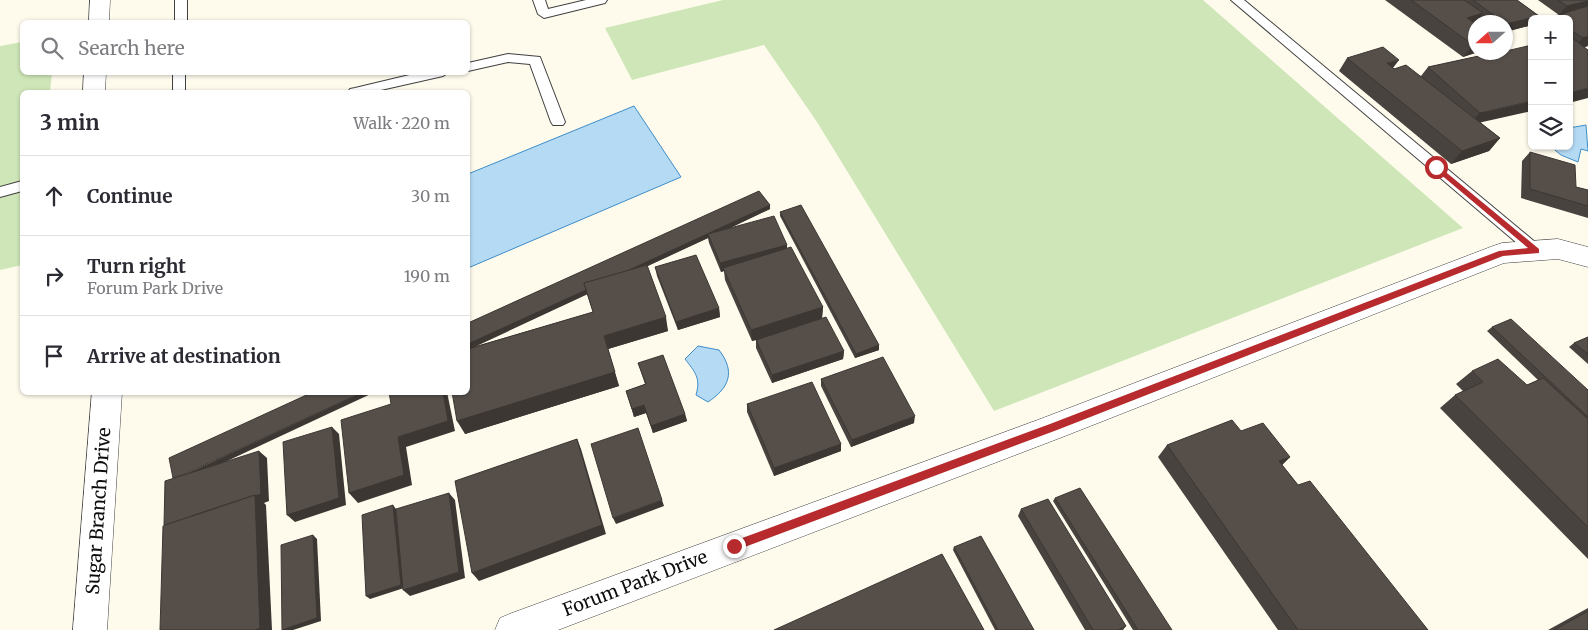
<!DOCTYPE html>
<meta charset="utf-8">
<style>
:root{--surface:#fff;--page:#f2f2f3;--text:#2b2b33;--muted:#7c7c81;--line:#e1e1e2}
body{margin:0;font-family:Merriweather,serif;background:var(--page);color:var(--text)}
.controls{position:absolute;right:15px;top:15px;display:grid;overflow:hidden;border-radius:8px;box-shadow:0 1px 4px #0004}
.controls button{width:45px;height:45px;display:grid;place-items:center;padding:0;border:0;border-bottom:1px solid var(--line);background:var(--surface);color:var(--text);font:25px sans-serif}
.compass{position:absolute;left:1468px;top:15px;width:45px;height:45px;border-radius:50%;background:var(--surface);box-shadow:0 1px 4px #0004;rotate:249deg}
.stop{position:absolute;width:15px;height:15px;margin:-11px;border:4px solid #b72a2d;border-radius:50%;background:#fff}
.stop.end{background:#b72a2d;border-color:#fff;box-shadow:0 1px 5px #0008}
.list{margin:0;padding:0;list-style:none}
h2{display:flex;justify-content:space-between;align-items:center;height:65px;margin:0;padding:0 20px;font-size:21px}
h2 small{font-size:16px;font-weight:400;color:var(--muted)}
.list li{display:grid;grid-template-columns:32px 1fr auto;gap:15px;align-items:center;box-sizing:border-box;height:80px;padding:0 20px;border-top:1px solid var(--line)}
.list b{display:block;font-size:19px;white-space:nowrap}
.list p{margin:0;font-size:16px;white-space:nowrap;color:var(--muted)}
.list em{font-size:16px;font-style:normal;color:var(--muted)}
.icon{flex:none;width:28px;height:28px;fill:none;stroke:currentColor;stroke-width:2;stroke-linecap:round;stroke-linejoin:round}
.map{position:relative;flex:none;width:1588px;height:630px;overflow:hidden}
.search{position:absolute;background:var(--surface);box-shadow:0 1px 4px #0004;left:20px;top:20px;width:450px;height:55px;display:flex;align-items:center;gap:12px;box-sizing:border-box;padding:0 18px;border-radius:8px;color:var(--muted);font-size:19px}
.panel{position:absolute;background:var(--surface);box-shadow:0 1px 4px #0004;left:20px;top:90px;width:450px;height:305px;border-radius:8px}
.map>svg:first-child{display:block}
.green{fill:#cfe7b8}
.water{fill:#b4daf4;stroke:#3e8dc8}
.lines{fill:none;stroke-linecap:round;stroke-linejoin:round}
.service-casing{stroke:#404040;stroke-width:2}
.minor-casing{stroke:#404040;stroke-width:1}
.service{fill:#fff;fill-rule:evenodd}
.minor{fill:#fff;fill-rule:evenodd}
.wall{fill:#49433f;fill-rule:evenodd}
.shaded-wall{fill:#3c3733}
.building{fill:#554e49;stroke:#3c3733}
.route{fill:#b72a2d}
.labels{text-anchor:middle;dominant-baseline:central;stroke-width:5;stroke-linejoin:round;paint-order:stroke}
.street-label{font-size:18px;fill:#0d0d0d;stroke:#fff}
</style>
<div class="map">
<svg width="1588" height="630" viewBox="0 0 1588 630">
<rect width="100%" height="100%" fill="#fefbed"/>
<g class="green">
<polygon points="723,0 1203,0 1463,228 994,411 817,122 764,45 632,80 605,28"/>
<polygon points="22,42 22,72 52,73 50,92 22,92 22,265 0,270 0,46"/>
</g>
<g class="water">
<polygon points="634,106 681,177 468,268 468,174"/>
<polygon points="1586,125 1588,151 1581,149 1578,162 1561,155 1550,146 1569,146 1569,128"/>
<path d="M698,346L719,350C736,372 729,388 708,402L696,395C701,378 695,372 685,359Z"/>
</g>
<g class="lines">
<g class="service-casing">
<g id="service">
<rect x="175" y="0" width="12" height="22"/>
<polygon points="533,0 545,0 548,9 586,0 607,0 605,3 544,18 538,14"/>
<polygon points="1231,0 1244,0 1541,247 1544,251 1541,255 1536,257 1531,255"/>
<polygon points="508,54 540,57 565,122 563,125 553,125 551,122 530,64 508,62 468,71 468,63"/>
<rect x="173" y="72" width="12" height="20"/>
<polygon points="422,72 449,72 443,76 372,92 348,92 350,89 355,88"/>
<polygon points="22,181 22,191 0,197 0,187"/>
</g>
</g>
<g class="minor-casing">
<g id="minor">
<polygon points="90,0 110,0 109,22 89,22"/>
<polygon points="84,72 106,72 105,92 83,92"/>
<polygon points="1558,239 1588,247 1588,267 1558,259 1504,263 1065,436 558,630 495,630 500,618 512,613 1043,418 1493,246 1502,243"/>
<polygon points="92,392 122,392 107,630 73,630"/>
</g>
</g>
<use href="#service" class="service"/>
<use href="#minor" class="minor"/>
</g>
<g class="wall">
<polygon points="1385,0 1517,0 1539,16 1537,19 1532,19 1532,25 1508,31 1510,33 1506,39 1506,22 1477,22 1482,21 1479,18 1475,23 1476,52 1463,57"/>
<polygon points="1538,0 1588,0 1588,46 1584,47 1569,103 1569,19 1550,19 1552,17 1559,15"/>
<polygon points="1497,52 1481,123 1500,138 1489,151 1451,164 1339,71 1347,58 1393,68 1421,76 1428,67"/>
<polygon points="1530,152 1576,187 1588,190 1588,218 1521,198 1522,161"/>
<path d="M770,205V209L730,228L787,245V248L823,307L822,318L844,351L843,359L772,383L756,348V340L752,341L725,280L724,271L721,272L709,243L708,238L647,266L668,331L608,349L619,386L465,434L468,323ZM587,294L593,312L473,347L524,323Z"/>
<polygon points="780,212 879,345 879,350 855,358 780,216"/>
<polygon points="655,267 719,308 720,317 678,330 657,276"/>
<polygon points="1492,327 1588,390 1588,559 1440,408 1455,395 1463,391 1456,384 1472,371 1527,385 1538,380 1487,331"/>
<polygon points="1588,337 1588,364 1569,347 1574,343"/>
<polygon points="638,363 685,414 687,421 653,433 646,413 634,417 626,391 645,384"/>
<polygon points="821,379 914,423 851,447 821,386"/>
<polygon points="747,404 841,444 841,451 774,476 747,412"/>
<polygon points="1241,431 1290,457 1282,465 1298,485 1428,630 1278,630 1158,457 1167,445"/>
<polygon points="1055,498 1172,630 1133,630 1053,501"/>
<polygon points="1021,509 1126,626 1123,630 1085,630 1018,516"/>
<polygon points="954,547 1034,630 995,630 953,550"/>
<polygon points="1588,608 1588,630 1548,630"/>
</g>
<g class="shaded-wall">
<polygon points="1588,1 1588,8 1559,15 1567,6"/>
<polygon points="1483,13 1473,26 1467,18"/>
<polygon points="1539,16 1537,19 1532,19 1532,25 1506,32 1506,24"/>
<polygon points="1510,33 1506,39 1506,34"/>
<polygon points="1588,36 1588,46 1572,51 1583,38"/>
<polygon points="1476,44 1476,52 1479,52 1463,57 1473,45"/>
<polygon points="1399,60 1390,72 1387,63"/>
<polygon points="1588,88 1588,98 1569,103 1569,93"/>
<polygon points="1532,101 1532,111 1469,125 1480,113"/>
<polygon points="1500,138 1489,151 1451,164 1462,151"/>
<polygon points="770,205 770,209 709,238 708,234 708,238 468,350 468,344"/>
<polygon points="787,245 787,253 723,268 724,271 721,272 720,263"/>
<polygon points="823,307 822,318 752,341 751,330"/>
<polygon points="719,308 720,317 678,330 676,322"/>
<polygon points="666,317 668,331 608,349 619,386 465,434 457,421 604,336"/>
<polygon points="879,345 879,350 855,358 856,354"/>
<polygon points="844,351 843,359 772,383 772,375"/>
<polygon points="363,392 375,392 178,484 173,480"/>
<polygon points="443,392 447,392 455,431 406,447 412,485 358,503 349,493 398,437"/>
<polygon points="644,405 646,413 634,417 632,409"/>
<polygon points="685,414 687,421 653,433 651,426"/>
<polygon points="915,416 914,423 851,447 852,440"/>
<polygon points="332,427 339,434 346,505 295,522 287,515"/>
<polygon points="577,439 581,449 606,534 479,581 472,573"/>
<polygon points="841,444 841,451 774,476 774,468"/>
<polygon points="259,451 267,458 269,501 264,503 266,505 272,630 255,630 174,533"/>
<polygon points="1290,457 1278,469 1279,461"/>
<polygon points="449,493 455,500 465,578 410,596 403,590"/>
<polygon points="662,500 664,506 616,524 613,518"/>
<polygon points="393,505 396,509 404,588 370,599 366,596"/>
<polygon points="313,535 317,539 321,621 293,630 282,630"/>
</g>
<g class="building">
<polygon points="1411,0 1464,0 1483,13 1467,18 1475,23 1476,23 1476,44 1473,45"/>
<polygon points="1473,0 1517,0 1539,16 1506,24 1506,22 1503,22"/>
<polygon points="1558,0 1588,0 1588,1 1567,6"/>
<polygon points="1588,6 1588,36 1583,38 1569,29 1569,19 1554,19 1552,17"/>
<polygon points="1490,19 1495,22 1477,22"/>
<polygon points="1506,30 1510,33 1506,34"/>
<polygon points="1569,37 1571,37 1588,50 1588,88 1569,93"/>
<polygon points="1532,45 1532,101 1480,113 1428,67 1497,52 1506,52 1506,51"/>
<polygon points="1383,47 1399,60 1387,63 1394,69 1406,65 1500,138 1462,151 1347,58"/>
<polygon points="1530,152 1575,165 1576,187 1588,190 1588,206 1530,189"/>
<polygon points="759,191 770,205 627,271 584,283 586,290 468,344 468,323"/>
<polygon points="801,205 879,345 856,354 780,212"/>
<polygon points="774,216 787,245 720,263 708,234"/>
<polygon points="791,247 823,307 751,330 723,268"/>
<polygon points="696,255 719,308 676,322 655,267"/>
<polygon points="647,265 666,317 604,336 615,372 457,421 452,392 468,392 468,349 593,312 584,283"/>
<polygon points="826,317 844,351 772,375 756,340"/>
<polygon points="1511,319 1588,390 1588,417 1492,327"/>
<polygon points="1588,337 1588,354 1574,343"/>
<polygon points="663,355 685,414 651,426 644,405 632,409 626,391 646,384 638,363"/>
<polygon points="883,357 915,416 852,440 821,379"/>
<polygon points="1498,359 1527,385 1543,378 1588,419 1588,527 1455,395 1483,382 1472,371"/>
<polygon points="812,382 841,444 774,468 747,404"/>
<polygon points="313,392 363,392 185,474 173,478 169,458"/>
<polygon points="389,392 443,392 448,421 398,437 404,475 349,493 341,420 391,404"/>
<polygon points="1232,420 1241,431 1263,423 1290,457 1279,461 1298,485 1310,481 1428,630 1298,630 1167,445"/>
<polygon points="332,427 339,498 287,515 283,442"/>
<polygon points="638,428 662,500 613,518 591,444"/>
<polygon points="577,439 602,525 472,573 455,481"/>
<polygon points="259,451 261,494 255,496 255,495 164,525 165,481"/>
<polygon points="1080,488 1172,630 1138,630 1055,498"/>
<polygon points="449,493 459,572 403,590 396,509"/>
<polygon points="255,495 260,628 255,630 160,630 163,526"/>
<polygon points="1048,499 1126,626 1118,630 1093,630 1021,509"/>
<polygon points="393,505 401,585 366,596 362,515"/>
<polygon points="313,535 317,618 282,630 281,545"/>
<polygon points="981,536 1034,630 998,630 954,547"/>
<polygon points="942,554 984,630 774,630"/>
<polygon points="1588,611 1588,630 1554,630"/>
</g>
<polygon class="route" points="1436,164 1539,249 1539,253 1503,256 1057,430 734,551 731,549 731,543 734,541 1050,424 1499,251 1528,248 1433,168 1432,167"/>
<g class="labels">
<g class="street-label">
<text transform="translate(98 511) rotate(-86)">Sugar Branch Drive</text>
<text transform="translate(635 583) rotate(-21)">Forum Park Drive</text>
</g>
</g>
</svg>
<div class="controls">
<button>+</button>
<button>−</button>
<button><svg class="icon" aria-label="layers" viewBox="0 0 24 24"><path d="M12 4l9 5-9 5-9-5zM3 14l9 5 9-5"/></svg></button>
</div>
<svg class="compass" viewBox="-18 -18 36 36"><path d="M0-13l5 13h-10z" fill="#e53935"/><path d="M0 13l5-13h-10z" fill="#7c7c81"/></svg>
<div class="stop" style="left:1436px;top:167px"></div>
<div class="stop end" style="left:734px;top:546px"></div>
<div class="search"><svg class="icon" aria-label="search" viewBox="0 0 24 24"><circle cx="10" cy="10" r="6"/><path d="M15 15l6 6"/></svg>Search here</div>
<section class="panel">
<h2>3 min<small>Walk · 220 m</small></h2>
<ul class="list">
<li><svg class="icon" aria-label="ahead" viewBox="0 0 24 24"><path d="M12 20V5M6 11l6-6 6 6"/></svg><div><b>Continue</b></div><em>30 m</em></li>
<li><svg class="icon" aria-label="right" viewBox="0 0 24 24"><path d="M7 20v-9h11M14 6l5 5-5 5"/></svg><div><b>Turn right</b><p>Forum Park Drive</p></div><em>190 m</em></li>
<li><svg class="icon" aria-label="arrive" viewBox="0 0 24 24"><path d="M6 21V4h12l-3 4 3 4H6"/></svg><div><b>Arrive at destination</b></div></li>
</ul>
</section>
</div>
